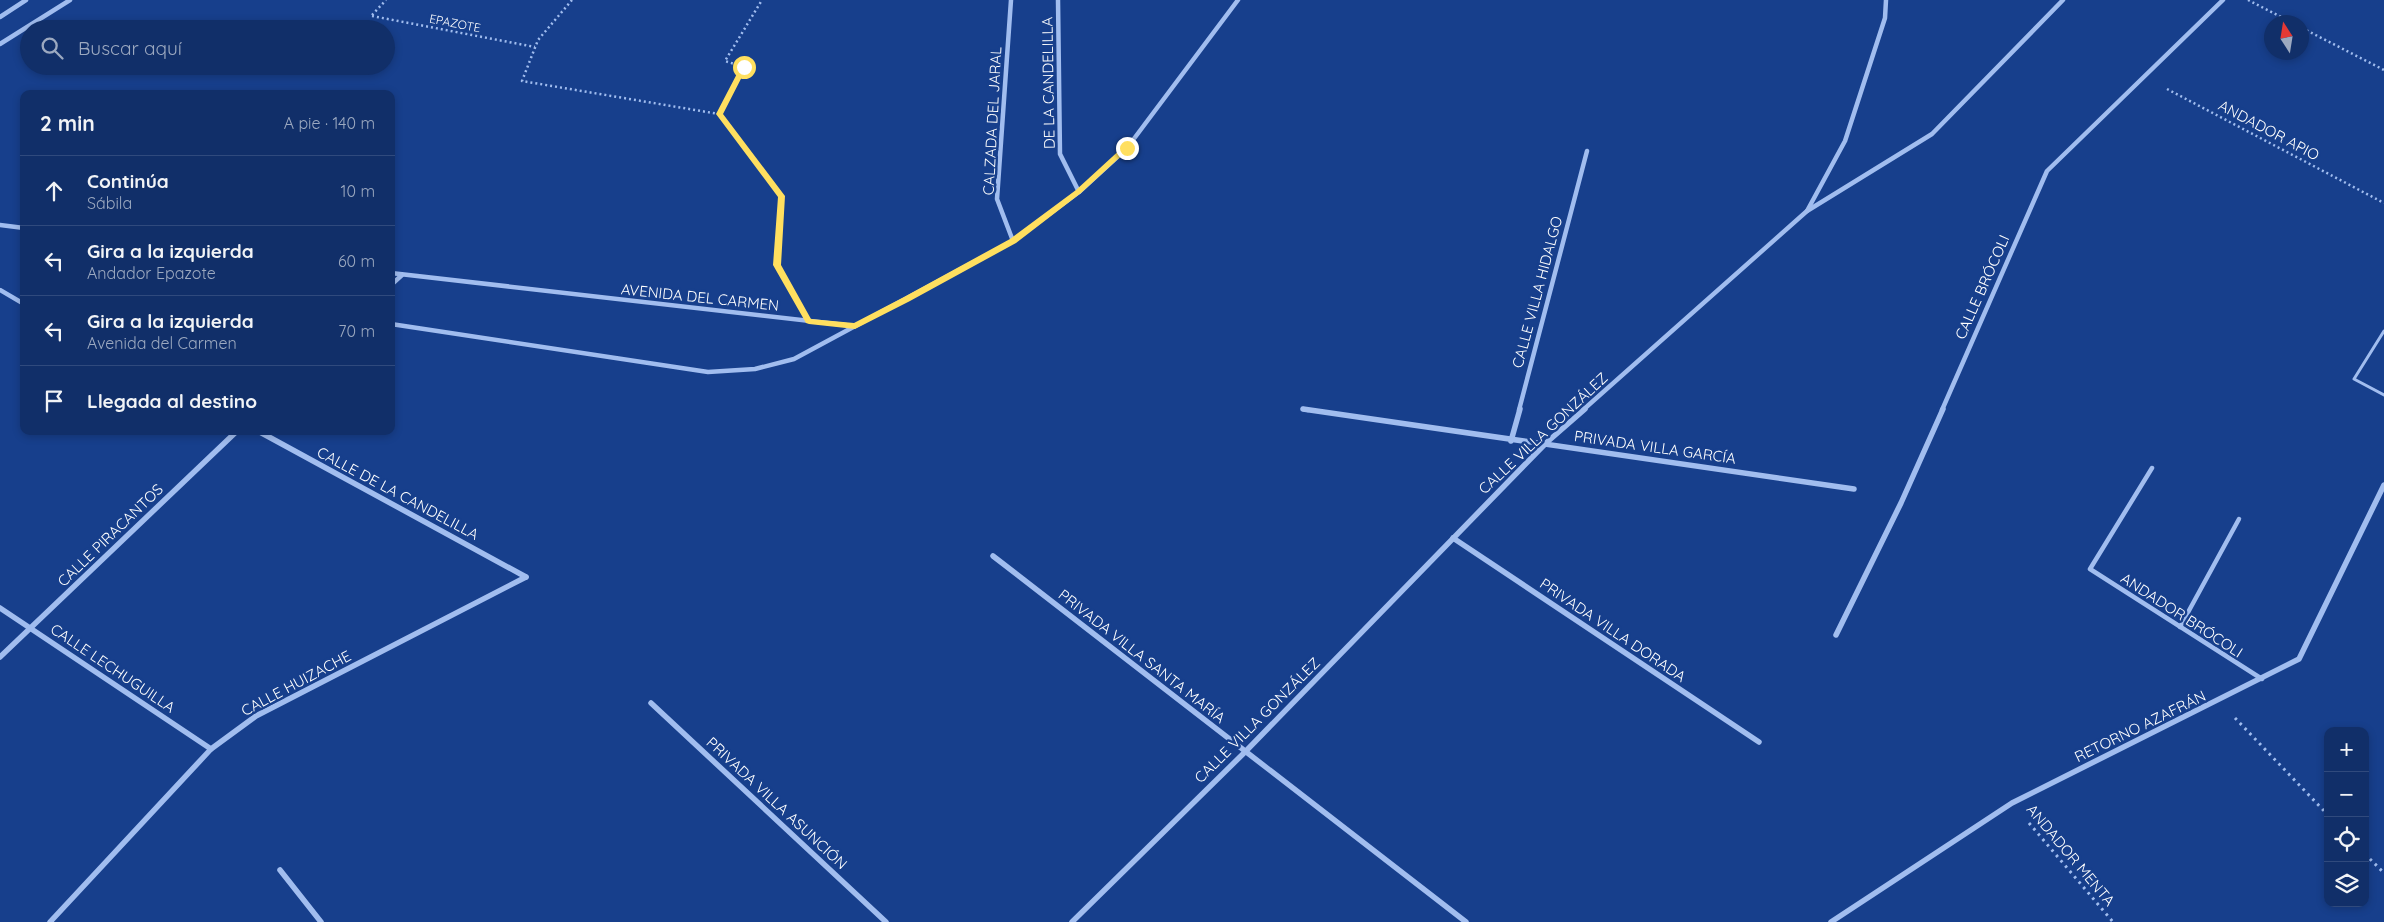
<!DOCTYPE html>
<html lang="es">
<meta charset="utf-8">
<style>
:root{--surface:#112f69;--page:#1a376f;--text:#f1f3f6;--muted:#9ca9c0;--line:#304a7d}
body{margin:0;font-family:Quicksand,sans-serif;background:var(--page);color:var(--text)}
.controls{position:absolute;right:15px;bottom:15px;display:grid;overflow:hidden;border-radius:10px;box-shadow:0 2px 8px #0003}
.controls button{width:45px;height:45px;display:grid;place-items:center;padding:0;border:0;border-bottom:1px solid var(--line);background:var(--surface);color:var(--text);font:25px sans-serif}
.compass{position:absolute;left:2264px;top:15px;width:45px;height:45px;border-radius:50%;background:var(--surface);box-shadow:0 2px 8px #0003;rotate:348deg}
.stop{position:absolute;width:15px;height:15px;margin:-11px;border:4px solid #ffdf5f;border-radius:50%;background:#fff}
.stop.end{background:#ffdf5f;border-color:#fff;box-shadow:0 1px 5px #0008}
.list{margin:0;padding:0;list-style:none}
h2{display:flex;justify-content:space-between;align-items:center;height:65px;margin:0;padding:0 20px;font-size:21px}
h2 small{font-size:16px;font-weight:400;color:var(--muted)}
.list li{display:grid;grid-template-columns:32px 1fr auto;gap:15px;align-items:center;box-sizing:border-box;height:70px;padding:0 20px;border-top:1px solid var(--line)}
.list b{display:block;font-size:19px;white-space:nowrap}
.list p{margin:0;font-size:16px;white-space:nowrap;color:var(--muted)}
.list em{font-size:16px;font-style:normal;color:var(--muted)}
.icon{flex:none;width:28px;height:28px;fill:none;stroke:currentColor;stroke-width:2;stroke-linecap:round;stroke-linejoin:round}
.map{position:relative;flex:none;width:2384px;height:922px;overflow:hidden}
.search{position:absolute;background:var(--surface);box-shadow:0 2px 8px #0003;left:20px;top:20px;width:375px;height:55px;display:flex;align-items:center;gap:12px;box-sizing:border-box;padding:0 18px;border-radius:28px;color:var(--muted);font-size:19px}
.panel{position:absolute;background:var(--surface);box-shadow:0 2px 8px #0003;left:20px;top:90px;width:375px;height:345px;border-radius:10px}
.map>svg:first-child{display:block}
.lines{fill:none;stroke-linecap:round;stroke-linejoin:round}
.path-far1{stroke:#a1bdef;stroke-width:2.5;stroke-dasharray:2 3;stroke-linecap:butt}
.path{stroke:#a1bdef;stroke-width:3;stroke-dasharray:2.5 4.5;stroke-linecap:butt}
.lane-far1{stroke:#a1bdef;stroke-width:3}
.lane{stroke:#a1bdef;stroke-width:4.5}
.street-far1{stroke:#a1bdef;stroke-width:4.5}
.street{stroke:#a1bdef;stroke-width:5.5}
.route{fill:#ffdf5f}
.labels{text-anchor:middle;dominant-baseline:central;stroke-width:5;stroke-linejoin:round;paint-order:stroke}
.far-street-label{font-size:12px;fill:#fff;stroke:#173f8c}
.street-label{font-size:15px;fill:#fff;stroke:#173f8c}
</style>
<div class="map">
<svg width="2384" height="922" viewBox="0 0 2384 922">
<rect width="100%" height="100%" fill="#173f8c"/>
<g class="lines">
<g class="path-far1">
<polyline points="572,0 538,40 522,81 719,114"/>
<polyline points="2248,0 2291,22"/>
<polyline points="372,15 386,0"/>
<polyline points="372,16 535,47"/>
<polyline points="2302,28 2384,70"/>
<polyline points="2167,89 2384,203"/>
<polyline points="719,114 782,196 777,265 794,295"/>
<polyline points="719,114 744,67 725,61 762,0"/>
</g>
<g class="path">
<polyline points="2235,718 2328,815"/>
<polyline points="2029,823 2113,922"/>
<polyline points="2365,854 2384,873"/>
</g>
<polyline class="lane-far1" points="2384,331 2354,379 2384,395"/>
<g class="lane">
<polyline points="2152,468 2090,569 2262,679"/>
<polyline points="2180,627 2239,519"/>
</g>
<g class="street-far1">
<polyline points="1011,0 997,199 1013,241"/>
<polyline points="1058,0 1060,154 1079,192"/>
<polyline points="0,17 26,0"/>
<polyline points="0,44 70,0"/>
<polyline points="1807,211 1845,141 1885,18 1886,0"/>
<polyline points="0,225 24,228"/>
<polyline points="391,273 854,326"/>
<polyline points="391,285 402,275"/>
<polyline points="0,290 24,304"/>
<polyline points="391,324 708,372 755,369 794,359 1013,241 1079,192 1127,148 1238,0"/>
<polyline points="1303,409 1308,410"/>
<polyline points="1519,410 1587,151"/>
<polyline points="1583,410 1807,211 1932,134 2063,0"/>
<polyline points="1942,410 2047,171 2223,0"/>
</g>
<g class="street">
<polyline points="1303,409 1854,489"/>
<polyline points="258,431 526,577"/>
<polyline points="1511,441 1520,409"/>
<polyline points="1453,538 1759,742"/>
<polyline points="993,556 1466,922"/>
<polyline points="0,608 211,749"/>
<polyline points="1836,635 1901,503 1943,409"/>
<polyline points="0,657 237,431"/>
<polyline points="651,703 886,922"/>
<polyline points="280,870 321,922"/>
<polyline points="50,922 211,749 256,716 526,577"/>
<polyline points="1072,922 1245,752 1546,443 1585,409"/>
<polyline points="1831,922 2012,803 2299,659 2384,485"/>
</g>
</g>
<polygon class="route" points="741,66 747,67 723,114 785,196 781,265 811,319 854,323 904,297 1010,239 1076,190 1124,146 1130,148 1081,193 1016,243 910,301 855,329 809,324 806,323 773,265 778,197 716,114"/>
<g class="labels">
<g class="far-street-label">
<text transform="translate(455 23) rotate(11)">EPAZOTE</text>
</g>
<g class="street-label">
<text transform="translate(1048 83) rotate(-91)">DE LA CANDELILLA</text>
<text transform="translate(992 121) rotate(-87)">CALZADA DEL JARAL</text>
<text transform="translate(2269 130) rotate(28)">ANDADOR APIO</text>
<text transform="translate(1982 287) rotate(-66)">CALLE BRÓCOLI</text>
<text transform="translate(1537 292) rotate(-75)">CALLE VILLA HIDALGO</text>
<text transform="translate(700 297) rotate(6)">AVENIDA DEL CARMEN</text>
<text transform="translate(1543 433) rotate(-43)">CALLE VILLA GONZÁLEZ</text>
<text transform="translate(1655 447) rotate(8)">PRIVADA VILLA GARCÍA</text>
<text transform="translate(398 493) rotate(28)">CALLE DE LA CANDELILLA</text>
<text transform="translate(110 535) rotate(-44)">CALLE PIRACANTOS</text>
<text transform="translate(2182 615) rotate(33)">ANDADOR BRÓCOLI</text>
<text transform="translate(1613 630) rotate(34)">PRIVADA VILLA DORADA</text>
<text transform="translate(1142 656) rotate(38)">PRIVADA VILLA SANTA MARÍA</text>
<text transform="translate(113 668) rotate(34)">CALLE LECHUGUILLA</text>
<text transform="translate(296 683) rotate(-28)">CALLE HUIZACHE</text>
<text transform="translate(1257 720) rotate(-45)">CALLE VILLA GONZÁLEZ</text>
<text transform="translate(2140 726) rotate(-26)">RETORNO AZAFRÁN</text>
<text transform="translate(777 803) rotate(43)">PRIVADA VILLA ASUNCIÓN</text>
<text transform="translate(2071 855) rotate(50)">ANDADOR MENTA</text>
</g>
</g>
</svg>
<div class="controls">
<button>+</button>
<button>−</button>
<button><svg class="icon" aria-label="locate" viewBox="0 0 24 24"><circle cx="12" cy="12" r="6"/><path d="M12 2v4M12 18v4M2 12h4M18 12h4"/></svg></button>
<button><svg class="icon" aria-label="layers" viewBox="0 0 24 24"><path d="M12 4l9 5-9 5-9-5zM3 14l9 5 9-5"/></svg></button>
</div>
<svg class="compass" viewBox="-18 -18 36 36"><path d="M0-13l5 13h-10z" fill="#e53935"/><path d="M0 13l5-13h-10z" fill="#9ca9c0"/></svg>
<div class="stop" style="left:744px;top:67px"></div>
<div class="stop end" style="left:1127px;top:148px"></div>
<div class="search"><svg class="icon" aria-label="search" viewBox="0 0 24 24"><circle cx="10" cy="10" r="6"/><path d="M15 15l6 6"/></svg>Buscar aquí</div>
<section class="panel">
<h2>2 min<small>A pie · 140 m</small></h2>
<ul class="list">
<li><svg class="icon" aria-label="ahead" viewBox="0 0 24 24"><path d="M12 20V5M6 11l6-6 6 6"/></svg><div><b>Continúa</b><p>Sábila</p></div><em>10 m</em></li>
<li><svg class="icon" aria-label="left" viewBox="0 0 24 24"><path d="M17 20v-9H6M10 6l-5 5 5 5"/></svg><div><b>Gira a la izquierda</b><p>Andador Epazote</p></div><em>60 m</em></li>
<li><svg class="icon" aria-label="left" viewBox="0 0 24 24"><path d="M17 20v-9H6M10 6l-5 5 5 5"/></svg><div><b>Gira a la izquierda</b><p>Avenida del Carmen</p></div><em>70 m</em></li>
<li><svg class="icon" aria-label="arrive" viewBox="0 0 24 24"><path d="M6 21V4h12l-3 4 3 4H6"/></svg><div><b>Llegada al destino</b></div></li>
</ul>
</section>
</div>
